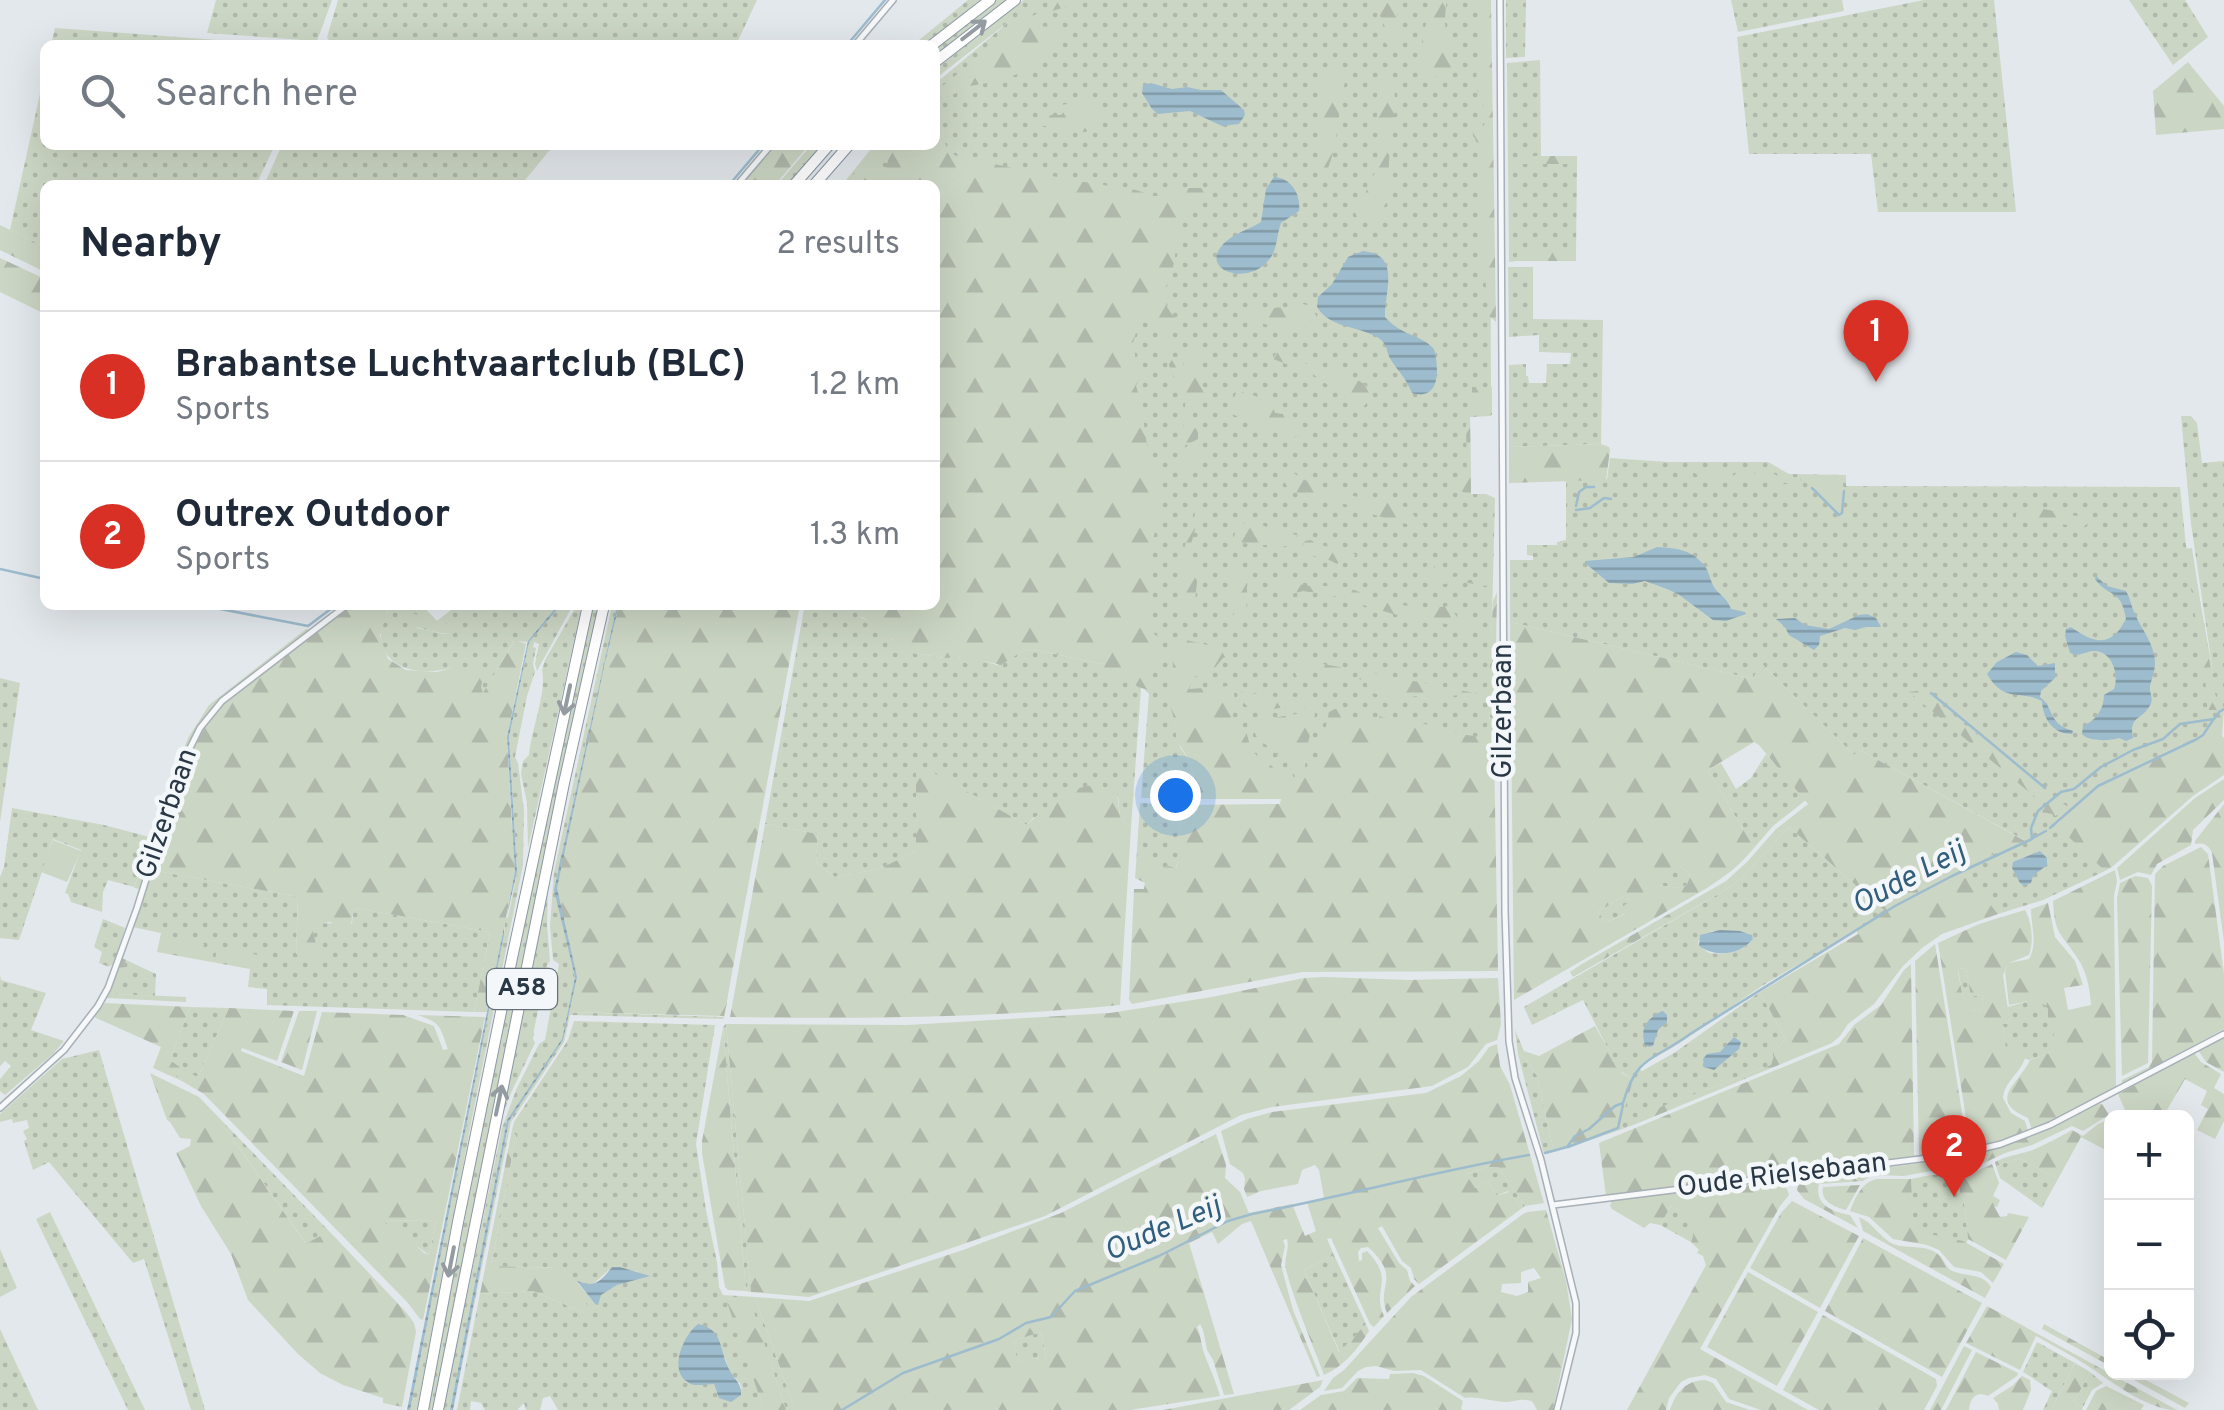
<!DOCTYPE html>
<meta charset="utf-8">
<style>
:root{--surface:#fff;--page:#f2f2f3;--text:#1f2937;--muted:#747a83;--line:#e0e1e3;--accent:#d93025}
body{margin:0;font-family:Overpass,sans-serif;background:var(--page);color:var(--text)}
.controls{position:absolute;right:30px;bottom:30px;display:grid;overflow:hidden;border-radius:15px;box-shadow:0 10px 40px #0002}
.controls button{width:90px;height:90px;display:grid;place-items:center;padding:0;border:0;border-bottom:2px solid var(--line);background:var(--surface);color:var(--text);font:50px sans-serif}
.you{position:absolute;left:1175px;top:795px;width:35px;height:35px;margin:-25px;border:8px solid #fff;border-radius:50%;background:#1a73e8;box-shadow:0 0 0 15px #1a73e833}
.badge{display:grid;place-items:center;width:65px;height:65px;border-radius:50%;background:var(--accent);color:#fff;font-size:32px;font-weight:700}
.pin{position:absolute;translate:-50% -82px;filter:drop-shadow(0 2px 5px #0008)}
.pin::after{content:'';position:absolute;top:52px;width:35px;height:30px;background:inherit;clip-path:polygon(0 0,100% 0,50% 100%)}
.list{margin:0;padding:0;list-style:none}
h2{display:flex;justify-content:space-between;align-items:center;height:130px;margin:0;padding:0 40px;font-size:42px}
h2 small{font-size:32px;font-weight:400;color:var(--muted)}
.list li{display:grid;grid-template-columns:65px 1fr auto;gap:30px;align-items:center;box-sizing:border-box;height:150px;padding:0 40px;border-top:2px solid var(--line)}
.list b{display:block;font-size:38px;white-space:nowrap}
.list p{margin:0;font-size:32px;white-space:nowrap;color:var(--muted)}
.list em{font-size:32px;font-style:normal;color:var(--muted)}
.icon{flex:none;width:55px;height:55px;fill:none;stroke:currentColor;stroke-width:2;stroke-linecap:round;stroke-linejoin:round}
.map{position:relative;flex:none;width:2224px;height:1410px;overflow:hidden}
.search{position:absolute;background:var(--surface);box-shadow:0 10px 40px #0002;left:40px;top:40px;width:900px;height:110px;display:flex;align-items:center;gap:25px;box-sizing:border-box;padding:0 35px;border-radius:15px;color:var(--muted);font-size:38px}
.panel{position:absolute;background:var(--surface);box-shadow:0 10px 40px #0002;left:40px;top:180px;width:900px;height:430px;border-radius:15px}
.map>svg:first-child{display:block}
.grass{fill:url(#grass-dots);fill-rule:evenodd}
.forest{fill:url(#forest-firs);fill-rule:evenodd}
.pitch{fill:#ccd6c4}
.water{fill:url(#water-rules)}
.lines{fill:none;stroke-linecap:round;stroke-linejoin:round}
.stream{stroke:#9dbccd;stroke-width:2.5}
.tertiary-casing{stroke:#a8b0b7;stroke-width:8}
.motorway-casing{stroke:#8a98a4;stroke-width:12}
.tertiary{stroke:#f7f8fa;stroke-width:5}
.motorway{stroke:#fff;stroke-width:10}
.oneway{stroke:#949ca2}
.labels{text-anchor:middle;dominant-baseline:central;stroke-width:9;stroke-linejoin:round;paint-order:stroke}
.shield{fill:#f3f7f9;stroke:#66717c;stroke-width:2.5}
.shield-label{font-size:25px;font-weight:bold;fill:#2a3846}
.street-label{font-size:28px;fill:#2a3846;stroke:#f3f7f9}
.water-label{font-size:30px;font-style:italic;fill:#315e7c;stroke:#f3f7f9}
</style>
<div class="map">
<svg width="2224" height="1410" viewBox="0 0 2224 1410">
<defs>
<pattern id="grass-dots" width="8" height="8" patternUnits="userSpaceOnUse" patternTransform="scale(2.5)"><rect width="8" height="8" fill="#ccd6c4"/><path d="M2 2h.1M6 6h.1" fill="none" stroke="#afb8aa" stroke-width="1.8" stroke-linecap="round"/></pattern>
<pattern id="forest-firs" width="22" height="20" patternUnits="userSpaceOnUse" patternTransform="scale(2.5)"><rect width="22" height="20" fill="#ccd6c4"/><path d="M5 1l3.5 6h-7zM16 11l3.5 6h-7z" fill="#afb8aa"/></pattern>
<pattern id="water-rules" width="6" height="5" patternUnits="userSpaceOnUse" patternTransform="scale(2.5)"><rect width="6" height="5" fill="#9dbccd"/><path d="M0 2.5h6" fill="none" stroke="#809aa8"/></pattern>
</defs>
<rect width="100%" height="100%" fill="#e3e8ec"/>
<g class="grass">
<polygon points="216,0 332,0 317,41 207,33"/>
<polygon points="338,0 757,0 736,45 362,45 332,43 329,42 327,37"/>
<polygon points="968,0 980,0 924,45 913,45"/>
<polygon points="995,0 1008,0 935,57 935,47"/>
<polygon points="1024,0 1490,0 1491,416 1470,417 1471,494 1486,494 1495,498 1489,738 1353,743 1296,791 1174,714 1180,747 1191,763 1193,780 1188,799 1141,798 1149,694 1145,690 1142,534 1127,343 904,147 881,185 842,185 874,145 935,145 935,84 1012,19 935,79 935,70"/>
<polygon points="1506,0 1526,0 1525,57 1506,58"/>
<polygon points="1731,0 1842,0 1844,11 1738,32"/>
<polygon points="1924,0 1994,0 2016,212 1878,212 1871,154 1749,154 1737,37"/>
<polygon points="2129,0 2185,0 2208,37 2173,65"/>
<polygon points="55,28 288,45 51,45"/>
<polygon points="1540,60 1541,156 1517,156 1517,163 1577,164 1576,252 1518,252 1517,261 1509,262 1507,63"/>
<polygon points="45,71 45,145 275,145 256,185 45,185 45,247 10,230"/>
<polygon points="282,145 554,145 521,185 264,185"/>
<polygon points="811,145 821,145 788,185 777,185"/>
<polygon points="1508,267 1533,267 1533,319 1603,320 1601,444 1509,447 1509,365 1526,364 1526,376 1528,376 1529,383 1546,383 1547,364 1570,364 1571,353 1539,352 1539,335 1509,337"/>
<polygon points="2181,416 2191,416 2197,423 2202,463 2224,461 2224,709 2219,712 2200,736 2119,774 2093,789 2056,824 2105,871 2043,900 1998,914 1960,868 2024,840 1860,750 1854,755 1761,663 1753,679 1510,622 1510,560 1533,560 1533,556 1527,555 1527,545 1557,545 1557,542 1566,540 1566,481 1607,479 1610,458 1668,462 1768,462 1789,474 1846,475 1846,486 2180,487 2186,546 2192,556 2213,673 2191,524"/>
<path d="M383,605H422L437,621L457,605H558L536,634L561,605H573L537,671L535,664L539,644L534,642L533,647L536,648L533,664L535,672L527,696L515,757L518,763L524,811L523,865L472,1118L417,1410H410L504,935L505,919L508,917L517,873L509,737L529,642L514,641L483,694L481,687L452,668C425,675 385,673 381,638C380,629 386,617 389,608ZM409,613L445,623L453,634H443L417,628Z"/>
<path d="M577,605H582L528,848L527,803L521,774L523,761L529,755C531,731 547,691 542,670L545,660Z"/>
<polygon points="592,605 600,605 524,956 434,1410 426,1410 504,1015"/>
<polygon points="612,605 617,605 555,890 575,977 569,1012 723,1017 735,949 725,1014 723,1019 570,1015 564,1042 511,1122 453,1410 509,1121 515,1109 507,1120 450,1410 443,1410 502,1128 516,1090 539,1044 545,1040 559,964 553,960 550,926 554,872"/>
<polygon points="812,605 854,605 861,618 877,624 890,633 892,640 913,653 944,658 954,656 962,658 968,664 984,661 997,665 1021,652 1032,649 1101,664 1120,681 1130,681 1141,688 1131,827 1120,817 1118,797 1102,787 1033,818 1027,825 917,764 916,851 879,869 835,877 816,862 818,834 765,824 804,609"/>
<polygon points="0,678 20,683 0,822"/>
<polygon points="1766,754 1806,800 1773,826 1754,848 1708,770 1721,763 1736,789 1751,778"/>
<polygon points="1140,803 1186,805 1178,829 1178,861 1175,869 1168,866 1158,869 1136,865"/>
<polygon points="12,808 104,825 153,838 134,887 108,880 103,892 102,912 71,902 68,894 65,893 81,850 53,839 19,940 0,938 0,877 4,867"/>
<path d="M1789,827L1884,910C1849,940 1805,959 1765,984C1724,1010 1687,1043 1642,1064L1639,1069L1642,1071L1674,1053L1760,992L1785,1039L1775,1052L1771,1065L1638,1116L1636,1124L1617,1131L1633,1080L1619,1070L1583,1000L1532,1025L1524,1007L1727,889L1742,878ZM1712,931H1740L1752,935L1753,939C1743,953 1724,955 1709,953L1699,946L1698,941Z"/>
<polygon points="1681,866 1690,875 1687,885 1677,888 1658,885 1667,875"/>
<polygon points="152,870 298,897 296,953 330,950 316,945 313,931 315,923 352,924 353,911 356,908 490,932 474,1012 267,1005 267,989 248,987 250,969 157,952 161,933 133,927"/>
<polygon points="548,887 547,924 550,961 547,965 534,1030 533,1039 535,1043 510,1095 499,1126"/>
<polygon points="1626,895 1630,901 1626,913 1605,923 1598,911"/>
<polygon points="103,919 125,928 114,963 109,967 99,963 102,952 94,947"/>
<polygon points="126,960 156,974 155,996 115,994"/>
<polygon points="1966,968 1971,996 1982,995 1983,1009 1971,1011 1963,998 1958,969"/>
<polygon points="0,975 1,980 46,993 31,1030 64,1041 53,1054 5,1095 0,1091 0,1079 11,1066 5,1061 0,1066"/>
<polygon points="2039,998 2048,1009 2048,1031 2054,1032 2053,1052 2029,1060 2006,1052 2003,1024 2010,1023 2007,1007"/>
<polygon points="190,1007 229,1008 198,1077 186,1073 180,1080 175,1078 181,1068 170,1060"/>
<path d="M574,1021L715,1025L696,1144L706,1210L717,1262L719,1287L723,1295L755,1297L795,1410H786L750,1301L727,1299L764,1410H558L550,1396L543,1398L540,1410H526L524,1403L517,1410H485L481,1403L471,1401L470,1410H457L480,1294L533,1291L585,1313L563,1268L491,1266L516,1136L512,1130L514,1122L568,1040ZM612,1267L639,1272L600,1295L595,1304L577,1282L592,1285ZM683,1343L725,1358L730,1373L740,1383L742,1389L717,1393L714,1384L686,1382L679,1365Z"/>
<polygon points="726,1024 751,1292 746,1291 723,1027"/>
<polygon points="99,1050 205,1410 191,1410 144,1259 133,1263 49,1162 33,1170 24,1141 27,1139 23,1131 29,1128 27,1120 13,1123 12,1119 0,1122 0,1114 62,1059"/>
<polygon points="1518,1054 1526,1059 1537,1076 1554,1152 1544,1154"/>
<polygon points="226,1125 329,1231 307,1245 226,1129"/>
<polygon points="2019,1158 2058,1179 2042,1208 2000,1178 1996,1166"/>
<polygon points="1487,1167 1498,1167 1525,1206 1521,1209 1508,1191 1497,1196 1488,1181 1475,1188 1466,1174"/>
<polygon points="1931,1175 1959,1175 1960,1195 1964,1200 1968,1239 1966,1243 1913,1231 1911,1179"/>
<polygon points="1671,1206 1699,1221 1691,1242 1660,1225"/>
<polygon points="50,1212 145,1410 128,1410 46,1240 36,1219"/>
<polygon points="380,1220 436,1221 429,1255"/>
<polygon points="0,1249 17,1288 0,1297"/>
<polygon points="1334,1255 1366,1324 1340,1353 1304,1270"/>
<polygon points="0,1329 38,1410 0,1410"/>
<polygon points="1041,1332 1046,1356 1044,1363 1036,1358 1018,1363 1013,1341"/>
<path d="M2037,1342L2075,1363L2051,1410H2043L2052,1391C2041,1385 2034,1378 2023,1372Z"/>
<polygon points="2090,1372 2103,1383 2092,1390 2083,1407 2074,1402"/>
</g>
<g class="forest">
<polygon points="1059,0 1090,0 1055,10 1037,19 1038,26 1050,27 1060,31 1062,41 1054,52 1033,67 1003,80 970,86 935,104 935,92 1018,25"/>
<path d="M1370,0H1395L1400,38L1395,49L1386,44C1389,27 1379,14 1370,0Z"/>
<path d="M1434,0H1447C1443,22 1445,47 1457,66L1456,70L1442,74L1423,83L1422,36Z"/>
<path d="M1481,0H1491L1496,322L1489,316L1485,276L1477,248L1483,228L1479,180L1481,154L1469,123L1483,127C1491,112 1480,103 1477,89C1475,81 1477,73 1477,65C1479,43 1482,22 1481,0Z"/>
<polygon points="2188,62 2224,106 2224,129 2156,135 2153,91"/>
<path d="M1333,68L1345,82C1337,113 1340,142 1326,173L1322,175L1319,172C1319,158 1323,145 1323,132C1324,112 1314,87 1325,69Z"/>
<path d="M1379,78L1389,82L1394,88L1396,108L1391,124L1387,201L1374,226L1357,217L1354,210C1366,194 1378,173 1379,151C1379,127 1374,103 1379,78Z"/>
<polygon points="1091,99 1099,102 1098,122 1086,132 1058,130 1041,125 1042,115 1061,115 1065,111 1062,105"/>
<path d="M935,128L949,131C941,143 946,148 956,156L1071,180L1136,190L1154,196H1162L1175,189L1185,192L1187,188H1203L1205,193C1165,219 1185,257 1164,290L1167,307L1175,319L1171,330L1169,352L1164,355L1162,351L1161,324L1153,318L1141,316L1133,343L1139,379L1136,386L1141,402L1147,446L1153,468L1159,476L1158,518L1153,540L1152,598L1149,629L1161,640L1152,678L1158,688L1166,693L1169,691L1173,666L1171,640L1177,638L1230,650L1232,654L1223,658L1213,670L1194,677L1189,689L1230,686L1233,688L1236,705L1233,714L1234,727H1245L1249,742L1248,746L1259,758L1272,766L1289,785L1293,786L1296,781C1293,764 1273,748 1258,740L1250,722L1296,714H1308V708C1286,699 1248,727 1238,691L1248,694L1262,693L1282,699L1307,695L1314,697L1315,714L1308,743L1304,775H1309L1314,761L1319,759L1329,712L1339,707L1353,717L1368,721L1379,716C1390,720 1400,718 1412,721C1423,723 1433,726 1443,730C1454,734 1471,735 1483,738L1490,717L1488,704C1470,695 1451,689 1435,706L1419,696C1400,697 1392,701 1371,692L1366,682L1357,678L1364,671L1484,695L1489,680L1493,601L1497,592L1494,751L1498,971L1302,972L1132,1004L1129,1000L1134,889H1144L1145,883L1135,878L1136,865L1151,860L1158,869L1168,866L1176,868L1178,861V829L1186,805L1280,804L1281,799H1188L1193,780L1191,763L1176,739V724L1169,703L1158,693L1138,687L1130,681H1117L1101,664L1032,649L1021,652L1001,665L984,661L976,665L967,664L960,657L944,658L914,653L909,656L902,655L887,631L857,615V608L854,605H935V185H883L890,150L885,148L878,185H844L880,145H935Z"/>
<polygon points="774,145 809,145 775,185 741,185"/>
<rect x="1517" y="156" width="60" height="8"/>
<polygon points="0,225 45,247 45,272 0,250"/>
<rect x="1517" y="252" width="59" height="9"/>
<polygon points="0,258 45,279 45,314 0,292"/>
<path d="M1299,303L1311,306L1321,325C1296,329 1271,330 1248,317L1250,311L1255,309L1289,307Z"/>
<polygon points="1277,351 1285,352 1316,369 1341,370 1364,384 1373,394 1362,409 1311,373 1273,359"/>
<path d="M1192,352L1200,354L1203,359C1199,368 1199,383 1205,391L1200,403L1195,405L1191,412L1198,428V439L1186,445L1179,454L1181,444L1187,440L1189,437C1175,418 1190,410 1184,391C1181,379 1170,378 1169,364L1174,357L1177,358L1176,369L1182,370L1186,354Z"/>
<polygon points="1472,387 1492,387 1492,415 1470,416 1471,494 1455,490 1454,484 1463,481 1467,474 1466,425 1472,404"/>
<path d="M1239,391L1255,396L1267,403L1271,402L1275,413L1283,414L1286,421L1293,425L1301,424V435C1299,436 1296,437 1293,437C1288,438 1235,416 1228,412L1236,393Z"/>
<polygon points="1199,443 1202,466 1190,477 1182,471 1178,462 1189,448"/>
<polygon points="1601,444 1609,447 1610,450 1606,480 1509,483 1509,447"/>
<path d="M1766,469L1781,478L1783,484H1792V488L1790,490L1764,477L1760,480L1747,477L1734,481L1731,480L1728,483C1715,482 1701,481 1692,470L1712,471L1733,476L1739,471L1750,470L1755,474L1756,470Z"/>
<path d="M1292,472C1326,496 1367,497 1406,507L1424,526V529L1368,513L1342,503L1310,499L1288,488L1285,483L1286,476Z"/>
<polygon points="1799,475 1844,475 1840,511 1819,491 1801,480"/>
<path d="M1202,503L1190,548L1198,573L1195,601L1189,617L1183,614C1177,597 1180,568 1184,550C1187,533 1198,523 1194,505Z"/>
<polygon points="2039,508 2091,519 2083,528 2056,523 2053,519 2028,518 2026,521 2016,518 2016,514 2022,509"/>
<path d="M1247,522H1255L1276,531L1297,535L1294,547C1275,545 1257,546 1238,542L1234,537L1237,527Z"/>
<path d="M1310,540L1340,552L1355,554L1354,560L1340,561L1337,564C1324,556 1313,558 1300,552L1305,541Z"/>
<polygon points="2192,548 2214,691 2220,706 2219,710 2209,710 2203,692 2206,687 2185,549"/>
<path d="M1233,562L1244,568C1247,587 1252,610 1237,624L1232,619L1237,604L1230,590Z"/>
<path d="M1428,563L1435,565V572L1451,578L1458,576V567L1468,568L1469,580L1491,579V586C1480,586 1469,582 1458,582C1438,584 1438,590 1425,569Z"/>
<polygon points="1279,580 1309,586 1339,586 1352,589 1376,599 1421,609 1450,606 1458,619 1475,623 1476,627 1468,628 1393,614 1330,595 1303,591 1281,597 1276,585"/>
<polygon points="350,605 389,607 380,636 388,659 406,670 437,672 452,668 476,672 482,682 481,687 483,693 515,640 526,644 507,738 512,828 514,829 515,872 487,1012 474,1012 490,932 356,908 353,911 350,934 344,937 338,937 331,922 315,924 313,931 316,944 330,950 336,962 296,954 298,897 152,870 185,763 200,731 218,707 245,685"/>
<polygon points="619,605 800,605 724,1016 568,1012 575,978 555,884 588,732"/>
<path d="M408,612L459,627L453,634C437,634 421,629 406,623Z"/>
<path d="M1510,622L1753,679L1760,662L1854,755L1860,750L2025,841L1961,868L1998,914L1942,934L1922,948L1903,966L1874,1004L1848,1024L1840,1036L1832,1043L1636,1124L1637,1116L1771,1065L1775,1052L1785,1039L1760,992L1858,934L1857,930L1884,910L1789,827L1742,878L1727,889L1573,977L1570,972L1582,964L1726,881L1747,862L1776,829L1808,804L1759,745L1754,742L1708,770L1754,848C1740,865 1726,876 1707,888L1514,1000ZM1681,866L1690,875L1687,885L1677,888L1659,885L1668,875ZM1626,895L1630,901L1622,907L1625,914L1605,923L1598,911Z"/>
<polygon points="306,629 311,630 221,699 198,727 185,752 140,889 134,888 179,761 188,738 209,705"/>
<polygon points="1288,658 1340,667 1346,669 1337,682 1327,679 1322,671 1307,672 1303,678 1298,679"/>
<polygon points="1923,690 2049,794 2068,807 2054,817 2052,814 2041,812 2049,803 2035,797 1909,692"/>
<polygon points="2224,709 2222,736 2224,738 2224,775 2193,796 2112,867 2105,871 2056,825 2093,789 2119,774 2200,736 2219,712"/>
<path d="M916,763L1027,825C1041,811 1079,778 1102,787C1107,789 1111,792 1117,793L1120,817L1131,827L1120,1005C991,1018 860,1019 730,1017L765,824L818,834L816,862L835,877L879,869L916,851Z"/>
<polygon points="2224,779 2224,800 2193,830 2191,845 2157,864 2151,875 2138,872 2120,880 2117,868 2195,798"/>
<path d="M2224,804V942L2212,853C2209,845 2203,842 2195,844V841Z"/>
<polygon points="2201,847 2208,854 2224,974 2224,1029 2122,1084 2122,1080 2149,1067 2152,1062 2155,874 2163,866"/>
<path d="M2115,870L2117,881L2114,896L2116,1087L2056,1120L2032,1130L2028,1118C1986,1100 2019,1084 2030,1060L2052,1052L2054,1033L2048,1031V1009L2039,999L2009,1005L2005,972L2008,964L2003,975L2010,1024H2003L2006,1051H2021L2025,1058C2020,1074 2005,1080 2003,1098L2011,1113L2025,1121L2028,1131L1971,1149L1938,943L1979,924L2025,910C2032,922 2034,942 2029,955L2009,963L2029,959C2038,944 2031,925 2031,909L2048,903L2055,937L2075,961L2083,985L2064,988L2068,1010L2091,1005C2090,990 2087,972 2078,959C2061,932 2055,937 2053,901ZM1966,968L1971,997L1982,995L1983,1009L1971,1011L1968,998H1963L1958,972L1959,969Z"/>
<polygon points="2135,876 2148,878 2152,886 2148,1063 2122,1076 2117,898 2120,883"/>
<polygon points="1935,944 1968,1150 1919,1157 1915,961"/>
<polygon points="122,958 126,960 116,994 186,997 186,1002 107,998"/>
<polygon points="1911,964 1914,1157 1606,1196 1599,1143 1839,1044 1854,1025 1881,1005 1904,970"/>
<polygon points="1324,977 1408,980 1498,978 1501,1024 1497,1040 1486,1044 1468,1067 1432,1086 1272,1107 1241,1115 1045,1216 809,1297 751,1292 726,1024 907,1025 1110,1013 1212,997 1304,978"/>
<polygon points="105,1003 190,1007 170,1060 181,1068 175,1078 153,1068 161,1047 94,1017"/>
<path d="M229,1008L294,1011L277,1061L242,1048L241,1051L304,1076L322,1012L403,1015L434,1026L443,1050L448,1049C439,1025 442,1024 418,1015L485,1017L423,1320L420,1319L408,1303L204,1094L180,1080L186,1072L198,1077ZM381,1220L436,1221L429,1255L424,1253L411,1241Z"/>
<polygon points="299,1011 317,1011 302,1070 281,1062"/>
<polygon points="1595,1026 1622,1073 1633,1080 1620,1126 1617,1131 1554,1152 1537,1076 1526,1059 1518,1054 1515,1030 1524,1051 1539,1056"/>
<polygon points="723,1028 746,1291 728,1290 725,1287 702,1153 702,1141"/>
<polygon points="2224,1036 2224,1072 2206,1062 2198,1050"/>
<path d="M1497,1044L1500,1066L1510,1085L1544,1203L1525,1206L1498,1167H1487L1466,1174L1475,1188L1488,1181L1497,1196L1509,1192L1521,1209L1419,1284L1414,1279L1411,1268L1402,1261L1382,1226L1378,1228L1399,1263L1407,1270L1410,1281L1415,1286L1387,1313C1375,1285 1403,1279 1368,1247L1361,1248L1358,1252L1359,1261L1362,1260V1253L1367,1251C1396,1281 1371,1288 1384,1316L1374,1327L1370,1324L1331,1238L1327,1239L1334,1255L1304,1270L1339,1352L1366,1324L1369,1331C1358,1349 1343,1367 1324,1375C1311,1340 1296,1306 1286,1270C1283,1259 1290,1250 1287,1239L1283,1240L1285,1246L1281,1265L1293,1310L1320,1376L1317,1377L1251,1221L1242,1224L1218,1244L1212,1232L1189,1243L1234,1394L1224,1395L1213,1360L1207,1350L1203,1330L1200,1324L1197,1327C1201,1336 1201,1344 1204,1353C1209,1367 1216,1381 1220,1396L1130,1410H795L755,1297L809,1301L963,1250L1061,1213L1216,1134L1226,1165L1225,1178L1240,1192L1249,1213L1292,1204L1305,1236L1316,1231L1307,1202L1324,1198L1319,1170L1315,1165L1302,1170L1298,1184L1261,1191L1247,1197L1244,1189L1245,1179L1243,1173L1230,1164L1221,1131L1247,1119L1272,1112L1426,1093L1461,1076L1479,1061L1489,1047ZM1041,1332L1046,1356L1044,1362L1035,1358L1018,1363L1013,1341Z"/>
<polygon points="2194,1053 2201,1062 2221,1074 2214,1088 2224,1094 2224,1121 2215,1139 2197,1130 2208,1109 2201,1105 2207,1091 2185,1079 2163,1117 2128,1117 2118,1094"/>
<polygon points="150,1073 199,1097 226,1125 226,1129 306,1244 329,1231 406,1312 414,1323 416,1332 402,1407 383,1403 383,1398 343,1385 320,1373 298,1354 248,1300 231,1254 201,1206 176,1153 190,1146 191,1139 180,1138 170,1122 167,1120"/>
<path d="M2099,1104H2102L2109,1115L2083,1131L2072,1126L2032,1145L2005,1153L1969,1170L1931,1171L1904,1176L1878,1175L1870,1176L1863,1181L1819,1184C1814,1205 1833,1212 1850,1215L1858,1228L1804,1199L1797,1190L1799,1181L1803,1178L1931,1162L1989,1151L2048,1130Z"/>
<path d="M2111,1118V1153L2081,1137L2058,1179L2019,1158L1996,1166L1995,1162L1999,1160C2010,1155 2022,1154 2033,1150C2046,1144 2060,1137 2072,1130L2083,1136L2098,1124Z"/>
<polygon points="512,1130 516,1136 491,1266 563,1268 591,1311 585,1313 533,1291 480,1294"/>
<polygon points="1992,1164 1999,1183 1993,1196 2000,1200 1997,1207 1994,1206 2000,1217 2007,1216 2008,1213 2029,1217 2006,1260 1968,1239 1964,1200 1960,1195 1959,1175 1971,1174"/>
<polygon points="1780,1179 1785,1183 1789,1195 1780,1206 1700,1349 1808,1410 1761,1410 1729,1399 1716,1379 1705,1375 1689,1378 1681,1382 1669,1398 1666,1410 1627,1410 1706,1265 1703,1256 1697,1253 1699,1250 1691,1242 1698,1221 1671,1206 1660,1225 1650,1223 1644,1228 1612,1209 1610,1206 1612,1200 1760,1184"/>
<path d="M1878,1179H1911L1914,1231L1963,1241L2004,1264L1993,1283L1981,1272L1954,1267L1939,1250L1927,1245L1893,1239L1869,1217L1850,1211C1855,1198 1862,1181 1878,1179Z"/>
<path d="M1860,1185L1846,1210C1834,1207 1820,1201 1823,1187Z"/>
<polygon points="1792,1201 1859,1236 1820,1308 1750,1268 1781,1213"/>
<path d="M1546,1210L1566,1281L1572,1319L1553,1410H1537C1533,1403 1534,1400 1525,1400C1519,1399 1513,1402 1507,1402C1492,1402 1478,1396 1465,1398L1421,1370L1394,1371L1376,1366L1366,1367L1358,1371L1342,1388L1324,1391L1333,1378L1344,1370L1411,1297L1523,1214L1528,1212ZM1534,1268L1541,1278L1528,1282V1292L1517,1296L1501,1292L1502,1284L1521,1283V1272Z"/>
<path d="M1859,1217C1873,1223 1879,1236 1891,1243C1905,1250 1926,1243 1939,1255C1946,1261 1945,1269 1955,1272C1970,1277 1982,1273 1991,1287L1985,1298L1863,1231Z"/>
<polygon points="1863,1238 1982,1303 1942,1377 1825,1311"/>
<polygon points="1748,1272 1818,1312 1777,1386 1707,1347"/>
<polygon points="726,1299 750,1300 786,1410 764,1410"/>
<path d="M1987,1306L2177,1410C2146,1410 2110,1380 2085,1364C2069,1354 2052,1345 2036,1336L2020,1370L1966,1343Z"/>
<polygon points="1823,1315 1936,1379 1937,1386 1924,1410 1819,1410 1783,1390"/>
<polygon points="2044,1324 2111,1361 2110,1366 2042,1329"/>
<polygon points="1964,1346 1972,1350 1941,1410 1930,1410"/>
<path d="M1976,1352L2018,1373L2017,1376L1988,1396C1976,1391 1970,1398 1969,1410H1946Z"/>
<polygon points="2075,1363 2090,1372 2074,1402 2083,1407 2082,1410 2051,1410"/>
<polygon points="1413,1373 1424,1376 1463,1401 1461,1409 1463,1410 1300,1410 1321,1395 1344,1391 1357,1378 1389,1379 1390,1374"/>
<polygon points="2121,1373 2133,1373 2189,1403 2185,1408"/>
<polygon points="2022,1376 2030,1380 2031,1390 2023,1410 1999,1410 1998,1404 1993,1398 2012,1386"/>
<polygon points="1323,1380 1320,1387 1289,1410 1163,1410"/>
<path d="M1705,1380L1713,1383L1726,1402L1750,1410H1670C1676,1392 1685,1381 1705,1380Z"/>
<polygon points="2106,1386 2144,1405 2141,1410 2086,1410 2096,1391"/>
</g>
<g class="pitch">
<polygon points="53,840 81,851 67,882 41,872"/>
<polygon points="163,936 204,944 201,959 160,951"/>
<polygon points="217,947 258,955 255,969 215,961"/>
</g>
<g class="water">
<polygon points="1151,83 1172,89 1187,87 1201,90 1221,90 1244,110 1245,115 1239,124 1222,126 1190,111 1158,114 1152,109 1142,93 1143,85"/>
<path d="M1274,177C1292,178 1301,195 1299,211L1281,223C1276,236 1278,250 1268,261C1244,289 1190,266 1232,237C1241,231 1252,228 1261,222L1266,189Z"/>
<path d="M1363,251C1402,254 1384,293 1385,317C1403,337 1419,333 1434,349C1439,367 1441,402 1412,393C1405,376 1400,374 1391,360C1386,352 1388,345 1380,339C1359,325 1330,329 1317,307L1318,297L1332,284L1348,257Z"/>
<path d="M1657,547C1677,548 1694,550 1706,568C1710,575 1711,584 1716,590C1723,597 1727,599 1731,609L1745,612L1746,614L1726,621L1713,620L1678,594L1667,589L1645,581L1632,584L1609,583L1585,563V561L1634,557Z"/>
<path d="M2096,576L2107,586L2126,591C2130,598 2131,605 2134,612C2141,629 2155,644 2155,663C2155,671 2152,678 2150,686C2149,694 2155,699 2149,707C2140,721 2129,716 2133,738L2126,741L2119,738C2110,741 2089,742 2082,734L2083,726C2095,721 2104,710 2104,695L2114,689C2119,678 2114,651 2094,651C2083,652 2081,657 2070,653L2065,636L2066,629L2071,627C2095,644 2111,648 2126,619C2121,588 2110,599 2095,579Z"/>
<polygon points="558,605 561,605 529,642 509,737 517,872 506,919 515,871 507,737 528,641"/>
<polygon points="617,605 619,605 604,667 557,888 577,977 563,1040 509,1121 453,1410 450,1410 507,1120 562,1039 566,1021 575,977 554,890"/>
<polygon points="1867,614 1876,618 1881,627 1866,627 1855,630 1845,628 1820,636 1819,645 1814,650 1789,635 1785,627 1776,619 1795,618 1805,625 1829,629 1859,615"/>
<path d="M2016,652L2027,655L2038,666L2055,663V678L2041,691L2040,697C2055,709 2048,724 2073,731L2072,734C2053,734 2043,719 2042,701C2018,689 2005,704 1987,674L1997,662Z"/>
<polygon points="2040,851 2047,858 2047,865 2033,876 2031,883 2024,886 2020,883 2012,868 2013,862"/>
<polygon points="504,927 504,935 410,1410 407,1410"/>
<path d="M1720,930L1740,931L1752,935L1753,939C1740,955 1716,958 1699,946L1700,935Z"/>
<path d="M1660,1012L1663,1011L1667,1015V1022L1658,1030L1653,1046L1649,1047L1645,1045C1640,1028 1646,1020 1660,1012Z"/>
<polygon points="1734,1037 1741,1042 1739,1049 1714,1070 1704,1067 1703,1059 1707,1054 1720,1052"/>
<path d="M612,1267H620L650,1276L617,1285L601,1295L598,1305L595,1304L577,1281C595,1288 600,1282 612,1267Z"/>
<path d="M698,1324C723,1329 719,1348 728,1367C733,1379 742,1382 741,1395L731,1402L719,1398L714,1384C707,1384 695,1387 689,1383C667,1371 684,1334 698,1324Z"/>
</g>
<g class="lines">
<g class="stream">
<polyline points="847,45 885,0"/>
<polyline points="729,185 763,145"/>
<polyline points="1812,488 1839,515 1842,513 1844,491"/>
<polyline points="1576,506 1579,492 1586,487 1594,487"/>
<polyline points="1576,510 1590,508 1604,498 1611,499"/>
<polyline points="0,569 45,579"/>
<polyline points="200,605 308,626 336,605"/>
<polyline points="1931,693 2045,788"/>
<polyline points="2050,828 2098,786 2197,739 2203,735 2213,720"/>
<polyline points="2033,838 2046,831"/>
<polyline points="1568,1147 1618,1128 1623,1105"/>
<path d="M1545,1153L1567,1147L1575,1136L1589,1129L1615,1106L1623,1103C1637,1054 1654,1061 1690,1034L1895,906L1952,876L2032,839L2031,828L2038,811L2061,792L2074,789L2101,767L2133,750L2163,739L2180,724L2214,719L2219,712L2224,709"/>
<path d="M842,1410L903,1373L999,1339L1026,1323L1051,1317L1075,1291L1159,1256L1228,1221L1252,1214C1345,1196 1436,1171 1529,1155"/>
</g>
<g class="tertiary-casing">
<g id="tertiary">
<polyline points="1500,0 1505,911 1509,1041 1515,1078 1541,1160 1576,1303 1576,1333 1557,1410"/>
<polyline points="855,45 893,0"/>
<polyline points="737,185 771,145"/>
<polyline points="0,1108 64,1050 98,1006 108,988 137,908 183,762 200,728 222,701 347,605"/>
<polyline points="1553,1205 1960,1154 2001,1144 2050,1125 2224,1034"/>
</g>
</g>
<g class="motorway-casing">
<g id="motorway">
<polyline points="932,45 990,0"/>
<polyline points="935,62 1015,0"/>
<polyline points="794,185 829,145"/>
<polyline points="814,185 849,145"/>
<polyline points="423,1410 458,1222 512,958 588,605"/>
<polyline points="438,1410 564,783 604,605"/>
</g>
</g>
<use href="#tertiary" class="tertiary"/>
<use href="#motorway" class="motorway"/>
</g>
<defs><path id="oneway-shaft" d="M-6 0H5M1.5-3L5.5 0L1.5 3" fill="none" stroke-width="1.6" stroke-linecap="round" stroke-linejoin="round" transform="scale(2.5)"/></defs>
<g class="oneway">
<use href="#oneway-shaft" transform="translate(974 30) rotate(-38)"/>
<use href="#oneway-shaft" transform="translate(567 700) rotate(102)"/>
<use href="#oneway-shaft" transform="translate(499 1100) rotate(-78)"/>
<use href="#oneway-shaft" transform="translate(451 1262) rotate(101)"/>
</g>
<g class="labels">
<rect class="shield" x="487" y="969" width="70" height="40" rx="8"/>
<g class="shield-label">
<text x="522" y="989">A58</text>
</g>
<g class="street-label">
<text transform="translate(1504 711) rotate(-90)">Gilzerbaan</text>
<text transform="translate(168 814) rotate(-71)">Gilzerbaan</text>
<text transform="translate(1782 1176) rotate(-7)">Oude Rielsebaan</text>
</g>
<g class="water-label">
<text transform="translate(1909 879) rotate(-28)">Oude Leij</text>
<text transform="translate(1163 1230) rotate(-23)">Oude Leij</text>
</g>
</g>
</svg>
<div class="controls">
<button>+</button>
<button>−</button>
<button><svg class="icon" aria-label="locate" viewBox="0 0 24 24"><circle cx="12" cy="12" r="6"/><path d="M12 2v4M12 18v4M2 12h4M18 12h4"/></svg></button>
</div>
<div class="you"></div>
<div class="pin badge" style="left:1876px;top:382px">1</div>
<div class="pin badge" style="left:1954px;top:1197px">2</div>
<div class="search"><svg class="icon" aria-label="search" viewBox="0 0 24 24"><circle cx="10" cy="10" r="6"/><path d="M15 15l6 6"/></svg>Search here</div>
<section class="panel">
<h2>Nearby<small>2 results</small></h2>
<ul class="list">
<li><span class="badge">1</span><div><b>Brabantse Luchtvaartclub (BLC)</b><p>Sports</p></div><em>1.2 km</em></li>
<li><span class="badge">2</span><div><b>Outrex Outdoor</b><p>Sports</p></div><em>1.3 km</em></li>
</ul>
</section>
</div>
